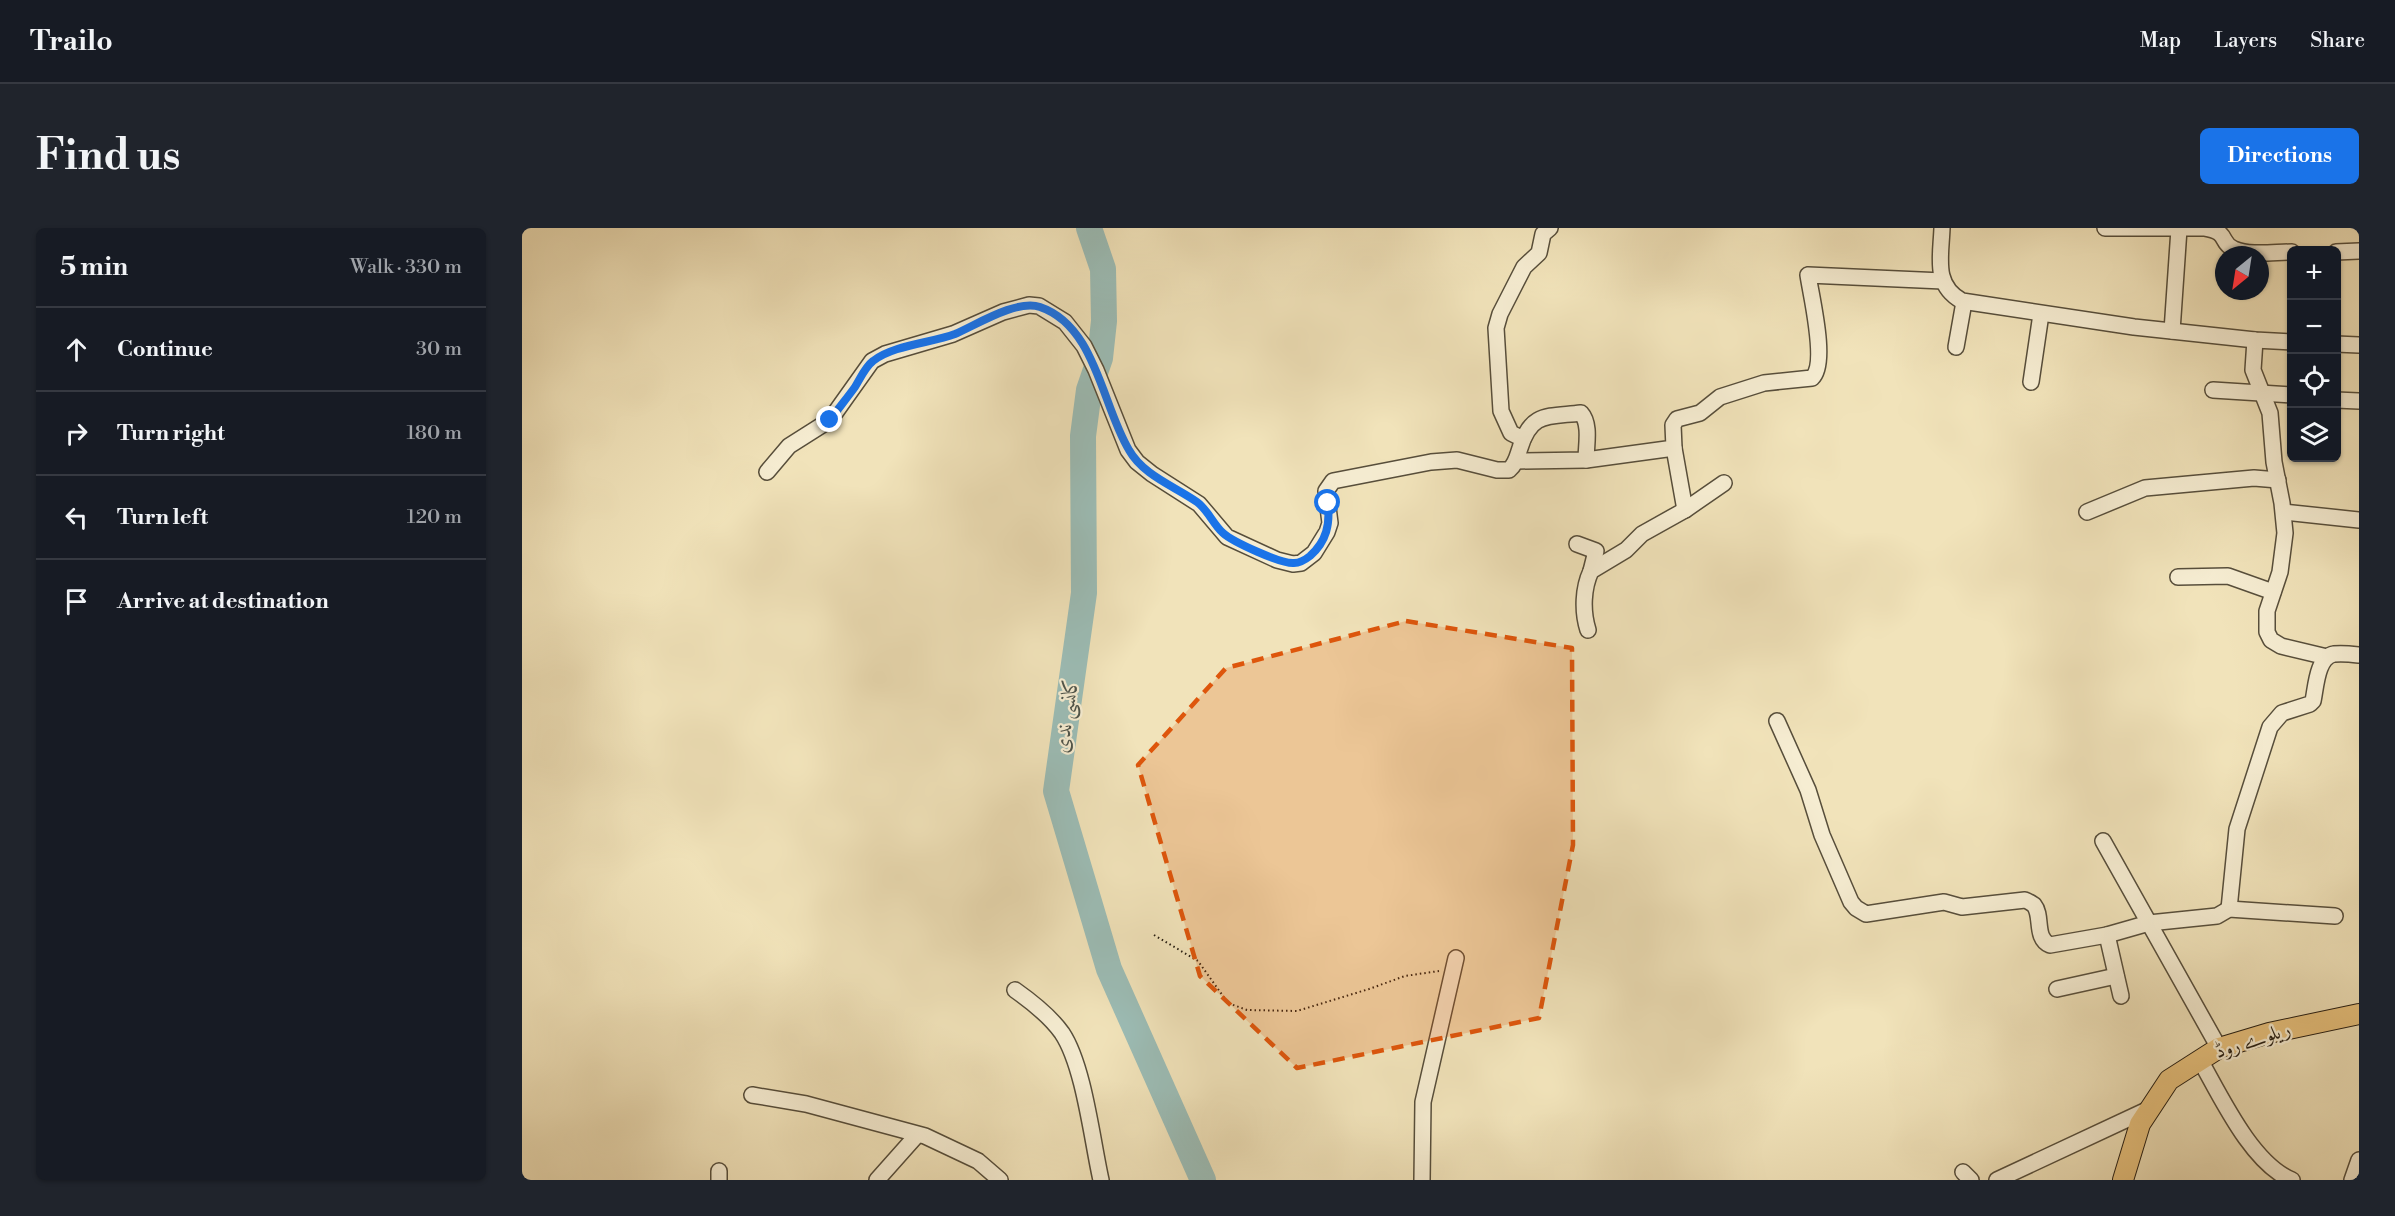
<!DOCTYPE html>
<meta charset="utf-8">
<style>
:root{--surface:#171b24;--page:#20242c;--text:#f1f3f6;--muted:#9ea1a6;--line:#363941;--accent:#1a73e8}
body{margin:0;font-family:"Libre Bodoni",Amiri,serif;background:var(--page);color:var(--text)}
.controls{position:absolute;right:18px;top:18px;display:grid;overflow:hidden;border-radius:9px;box-shadow:0 2px 4px #0004}
.controls button{width:54px;height:54px;display:grid;place-items:center;padding:0;border:0;border-bottom:2px solid var(--line);background:var(--surface);color:var(--text);font:30px sans-serif}
.compass{position:absolute;left:1693px;top:18px;width:54px;height:54px;border-radius:50%;background:var(--surface);box-shadow:0 2px 4px #0004;rotate:210deg}
.stop{position:absolute;width:18px;height:18px;margin:-14px;border:4px solid #1a73e8;border-radius:50%;background:#fff}
.stop.end{background:#1a73e8;border-color:#fff;box-shadow:0 2px 6px #0008}
.list{margin:0;padding:0;list-style:none}
h2{display:flex;justify-content:space-between;align-items:center;height:78px;margin:0;padding:0 24px;font-size:26px}
h2 small{font-size:20px;font-weight:400;color:var(--muted)}
.list li{display:grid;grid-template-columns:39px 1fr auto;gap:18px;align-items:center;box-sizing:border-box;height:84px;padding:0 24px;border-top:2px solid var(--line)}
.list b{display:block;font-size:22px;white-space:nowrap}
.list em{font-size:20px;font-style:normal;color:var(--muted)}
.icon{flex:none;width:33px;height:33px;fill:none;stroke:currentColor;stroke-width:2;stroke-linecap:round;stroke-linejoin:round}
.map{position:relative;flex:none;width:1837px;height:952px;overflow:hidden;border-radius:9px}
header{display:flex;align-items:center;gap:36px;box-sizing:border-box;height:84px;padding:0 30px;background:var(--surface);border-bottom:2px solid var(--line)}
header strong{font-size:28px}
nav{display:flex;gap:33px;margin-inline-start:auto;font-size:21px}
.intro{display:flex;align-items:center;justify-content:space-between;box-sizing:border-box;height:144px;padding:0 36px}
h1{margin:0;font-size:42px}
.button{padding:15px 27px;border-radius:9px;background:var(--accent);color:#fff;font-size:21px;font-weight:700}
main{display:flex;gap:36px;padding:0 36px}
aside{flex:1;background:var(--surface);border-radius:9px;box-shadow:0 2px 4px #0004}
.map>svg:first-child{display:block}
.lines{fill:none;stroke-linecap:round;stroke-linejoin:round}
.river{stroke:#9cbdb6;stroke-width:26}
.minor-casing{stroke:#574e3b;stroke-width:18}
.major-casing{stroke:#241c11;stroke-width:22}
.path{stroke:#241c11;stroke-width:2;stroke-dasharray:1.5 3;stroke-linecap:butt}
.minor{stroke:#f6edd2;stroke-width:15}
.major{stroke:#e8c27d;stroke-width:20}
.route{stroke:#1a73e8;stroke-width:8}
.marked{fill:#de560c;fill-opacity:0.2;stroke:#de560c;stroke-width:4.5;stroke-dasharray:12 8;stroke-linejoin:round}
.labels{text-anchor:middle;dominant-baseline:central;stroke-width:4.5;stroke-linejoin:round;paint-order:stroke}
.street-label{font-size:20px;fill:#241c11;stroke:#f6edd2}
.water-label{font-size:21px;font-style:italic;fill:#4e544b;stroke:#f6edd2}
</style>
<header>
<strong>Trailo</strong>
<nav><a>Map</a><a>Layers</a><a>Share</a></nav>
</header>
<div class="intro"><h1>Find us</h1><a class="button">Directions</a></div>
<main>
<aside>
<h2>5 min<small>Walk · 330 m</small></h2>
<ul class="list">
<li><svg class="icon" aria-label="ahead" viewBox="0 0 24 24"><path d="M12 20V5M6 11l6-6 6 6"/></svg><div><b>Continue</b></div><em>30 m</em></li>
<li><svg class="icon" aria-label="right" viewBox="0 0 24 24"><path d="M7 20v-9h11M14 6l5 5-5 5"/></svg><div><b>Turn right</b></div><em>180 m</em></li>
<li><svg class="icon" aria-label="left" viewBox="0 0 24 24"><path d="M17 20v-9H6M10 6l-5 5 5 5"/></svg><div><b>Turn left</b></div><em>120 m</em></li>
<li><svg class="icon" aria-label="arrive" viewBox="0 0 24 24"><path d="M6 21V4h12l-3 4 3 4H6"/></svg><div><b>Arrive at destination</b></div></li>
</ul>
</aside>
<div class="map">
<svg width="1837" height="952" viewBox="0 0 1837 952">
<rect width="100%" height="100%" fill="#f1e3ba"/>
<filter id="stains"><feTurbulence type="fractalNoise" baseFrequency=".00333" numOctaves="4"/><feColorMatrix values="0 0 0 0 .2 0 0 0 0 .09 0 0 0 0 .02 0 0 0 .5 -.17"/></filter>
<radialGradient id="worn" r=".72"><stop offset=".6" stop-color="#630" stop-opacity="0"/><stop offset="1" stop-color="#630" stop-opacity=".3"/></radialGradient>
<g class="lines">
<polyline class="river" points="567,0 581,41 582,93 578,130 567,162 561,208 562,365 534,563 587,741 681,952"/>
<g class="minor-casing">
<g id="minor">
<path d="M1420,0C1419,29 1411,57 1440,73L1612,99L1733,112L1770,114"/>
<path d="M1583,0H1683C1708,4 1697,15 1712,21C1728,28 1752,24 1770,24"/>
<polyline points="1814,24 1837,23"/>
<polyline points="1650,103 1657,1"/>
<polyline points="1733,112 1731,142 1748,185 1752,234 1760,275 1763,305 1758,344 1745,383 1745,404 1749,412 1759,418 1805,429"/>
<polyline points="1814,116 1837,117"/>
<polyline points="1434,119 1442,74"/>
<polyline points="1509,154 1519,86"/>
<polyline points="1691,162 1770,167"/>
<polyline points="1814,172 1837,173"/>
<polyline points="1001,211 989,205 979,183 974,100 978,86 1002,39 1017,25 1021,6 1028,0"/>
<polyline points="1152,220 1163,282"/>
<path d="M994,233L1064,232L1152,220L1151,197L1155,191L1178,185L1198,169L1242,155L1290,150C1306,136 1289,68 1286,47L1421,53"/>
<path d="M245,244L267,218L308,192L350,133L363,126L431,106L481,84L507,77L517,78L543,94L562,118L574,142L606,222L615,234L630,246L677,276L705,309L755,332L771,336L779,335L792,325L805,304L808,295L804,263L811,253L909,234L935,232L975,242H987C994,236 995,229 998,220C1009,184 1025,189 1059,185C1069,196 1064,218 1064,232"/>
<polyline points="1565,284 1623,260 1732,250 1756,252"/>
<polyline points="1762,284 1837,292"/>
<polyline points="1055,316 1074,323 1069,343"/>
<polyline points="1656,349 1706,348 1751,364"/>
<path d="M1066,402C1060,383 1061,360 1069,343L1104,322L1120,306L1163,282L1202,255"/>
<path d="M1255,493L1286,562L1300,607L1329,674L1334,680L1344,686L1422,674L1440,679L1503,672C1506,673 1509,675 1512,677C1521,688 1512,710 1528,717L1585,707L1627,695L1695,688L1707,681L1813,688"/>
<polyline points="1581,613 1697,820"/>
<path d="M1707,681L1715,601L1748,499L1760,485L1788,476L1791,473C1794,459 1795,429 1812,426C1820,425 1829,426 1837,427"/>
<polyline points="1585,707 1599,768"/>
<polyline points="1535,761 1594,748"/>
<path d="M493,762C510,774 528,788 540,805C562,838 570,912 579,952"/>
<path d="M1678,832C1699,869 1730,936 1770,952"/>
<polyline points="230,867 284,876 403,908 456,933 478,952"/>
<polyline points="1441,944 1449,952"/>
<polyline points="197,952 197,943"/>
<polyline points="355,952 395,907"/>
<polyline points="900,952 901,874 934,730"/>
<polyline points="1475,952 1627,881"/>
<polyline points="1830,952 1837,932"/>
</g>
</g>
<g class="major-casing">
<polyline id="major" points="1601,952 1618,896 1647,852 1697,820 1747,805 1837,786"/>
</g>
<polyline class="path" points="632,707 676,733 706,775 725,782 775,783 847,761 883,748 917,743"/>
<use href="#minor" class="minor"/>
<use href="#major" class="major"/>
</g>
<g class="lines">
<path class="route" d="M308,192C316,181 325,170 333,159C338,151 343,139 351,133C371,117 409,115 433,106C454,97 495,71 518,79C574,98 580,178 607,222C621,247 652,258 675,274C686,282 691,296 701,305C711,314 759,336 772,335C778,335 783,332 788,328C805,313 808,296 806,275"/>
</g>
<path class="marked" d="M884,393L1050,420L1051,617L1017,790L775,840L678,748L616,537L704,440Z"/>
<g class="labels">
<g class="street-label">
<text transform="translate(1731 813) rotate(-18)">ریلوے روڈ</text>
</g>
<g class="water-label">
<text transform="translate(545 487) rotate(-82)">کانسی ندی</text>
</g>
</g>
<rect width="100%" height="100%" filter="url(#stains)"/>
<rect width="100%" height="100%" fill="url(#worn)"/>
</svg>
<div class="controls">
<button>+</button>
<button>−</button>
<button><svg class="icon" aria-label="locate" viewBox="0 0 24 24"><circle cx="12" cy="12" r="6"/><path d="M12 2v4M12 18v4M2 12h4M18 12h4"/></svg></button>
<button><svg class="icon" aria-label="layers" viewBox="0 0 24 24"><path d="M12 4l9 5-9 5-9-5zM3 14l9 5 9-5"/></svg></button>
</div>
<svg class="compass" viewBox="-18 -18 36 36"><path d="M0-13l5 13h-10z" fill="#e53935"/><path d="M0 13l5-13h-10z" fill="#9ea1a6"/></svg>
<div class="stop" style="left:806px;top:275px"></div>
<div class="stop end" style="left:308px;top:192px"></div>
</div>
</main>
